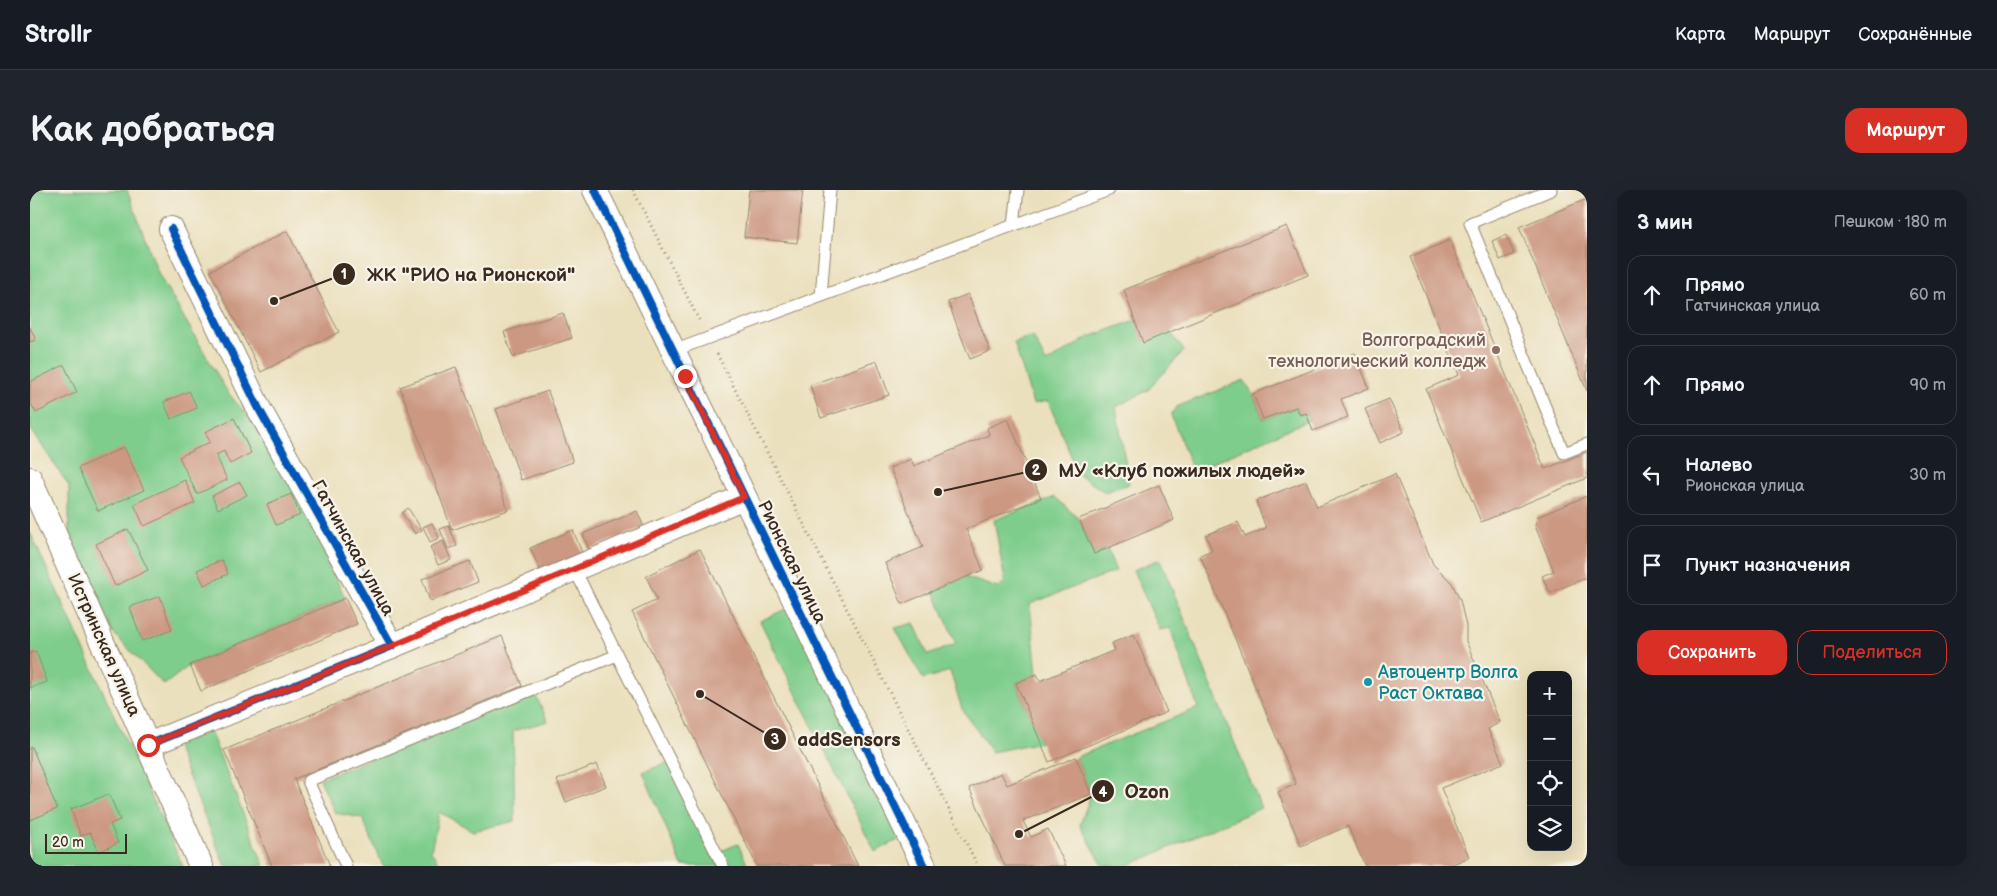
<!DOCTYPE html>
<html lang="ru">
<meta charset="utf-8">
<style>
:root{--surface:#171b24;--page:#20242c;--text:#f1f3f6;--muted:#9ea1a6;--line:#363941;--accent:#d93025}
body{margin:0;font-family:"Balsamiq Sans",sans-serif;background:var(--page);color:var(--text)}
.controls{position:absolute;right:15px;bottom:15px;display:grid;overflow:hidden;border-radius:10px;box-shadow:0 5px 20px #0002}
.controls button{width:45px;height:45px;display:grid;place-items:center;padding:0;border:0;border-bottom:1px solid var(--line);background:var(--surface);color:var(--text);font:25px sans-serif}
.scale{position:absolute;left:15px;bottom:12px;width:82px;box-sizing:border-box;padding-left:5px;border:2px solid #3b2a1e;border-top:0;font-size:14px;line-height:18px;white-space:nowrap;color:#3b2a1e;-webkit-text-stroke:4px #f7f3e8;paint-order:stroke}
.stop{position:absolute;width:15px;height:15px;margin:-11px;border:4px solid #d93025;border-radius:50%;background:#fff}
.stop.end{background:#d93025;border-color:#fff;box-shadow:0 1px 5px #0008}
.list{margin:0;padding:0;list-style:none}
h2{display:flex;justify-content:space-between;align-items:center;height:65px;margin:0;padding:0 20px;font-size:21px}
h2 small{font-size:16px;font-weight:400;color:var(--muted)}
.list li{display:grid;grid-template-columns:32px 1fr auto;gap:15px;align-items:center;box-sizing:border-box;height:80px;margin:0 10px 10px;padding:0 10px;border:1px solid var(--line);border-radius:15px}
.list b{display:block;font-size:19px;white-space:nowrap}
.list p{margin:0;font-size:16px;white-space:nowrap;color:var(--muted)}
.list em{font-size:16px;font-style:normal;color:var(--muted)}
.actions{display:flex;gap:10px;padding:15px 20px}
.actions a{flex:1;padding:11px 0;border:1px solid var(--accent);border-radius:15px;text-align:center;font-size:18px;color:var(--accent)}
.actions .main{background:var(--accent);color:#fff}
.icon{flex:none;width:28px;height:28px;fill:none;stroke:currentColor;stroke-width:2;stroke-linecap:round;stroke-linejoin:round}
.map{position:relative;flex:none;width:1557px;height:676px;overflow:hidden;border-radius:15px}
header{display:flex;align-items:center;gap:30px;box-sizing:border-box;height:70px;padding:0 25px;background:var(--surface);border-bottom:1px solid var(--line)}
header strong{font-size:24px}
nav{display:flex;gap:28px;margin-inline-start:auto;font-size:18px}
.intro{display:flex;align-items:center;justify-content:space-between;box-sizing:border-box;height:120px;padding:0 30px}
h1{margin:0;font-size:35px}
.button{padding:12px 22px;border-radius:15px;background:var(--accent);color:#fff;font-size:18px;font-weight:700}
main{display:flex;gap:30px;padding:0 30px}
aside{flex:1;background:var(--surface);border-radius:15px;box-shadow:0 5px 20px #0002}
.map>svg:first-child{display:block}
.green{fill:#7ecd8c;stroke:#5c7c55}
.building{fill:#cc9882}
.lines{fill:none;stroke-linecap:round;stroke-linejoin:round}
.service-casing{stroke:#93856e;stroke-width:13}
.minor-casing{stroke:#93856e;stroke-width:26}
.path{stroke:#93856e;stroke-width:3;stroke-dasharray:1 4;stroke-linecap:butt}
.service{stroke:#fff;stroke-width:11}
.minor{stroke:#fff;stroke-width:24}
.cycleway-casing{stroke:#f7f3e8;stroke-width:11}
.cycleway{stroke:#0057b8;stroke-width:8}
.route{stroke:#d93025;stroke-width:6}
.education-dot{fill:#8d6e63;stroke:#f7f3e8;stroke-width:2}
.culture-dot{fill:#0f9aa8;stroke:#f7f3e8;stroke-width:2}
.labels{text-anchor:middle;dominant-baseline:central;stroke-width:4.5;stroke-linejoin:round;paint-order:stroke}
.education-label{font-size:18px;fill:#785e54;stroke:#f7f3e8;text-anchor:end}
.street-label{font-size:18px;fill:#3b2a1e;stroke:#f7f3e8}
.culture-label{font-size:18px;fill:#0d838f;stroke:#f7f3e8;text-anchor:start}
.leader{fill:none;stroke:#3b2a1e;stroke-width:2}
.callout-dot{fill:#3b2a1e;stroke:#f7f3e8;stroke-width:2}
.mark-label{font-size:15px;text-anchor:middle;font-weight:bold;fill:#fff}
.callout-label{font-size:19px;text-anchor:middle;font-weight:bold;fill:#3b2a1e;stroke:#f7f3e8;stroke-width:4.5;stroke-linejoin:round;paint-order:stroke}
</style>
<header>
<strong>Strollr</strong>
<nav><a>Карта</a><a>Маршрут</a><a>Сохранённые</a></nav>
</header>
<div class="intro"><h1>Как добраться</h1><a class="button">Маршрут</a></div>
<main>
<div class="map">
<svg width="1557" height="676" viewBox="0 0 1557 676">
<rect width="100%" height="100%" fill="#f7f3e8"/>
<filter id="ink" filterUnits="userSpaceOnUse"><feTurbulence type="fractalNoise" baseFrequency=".02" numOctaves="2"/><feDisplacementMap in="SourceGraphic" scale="10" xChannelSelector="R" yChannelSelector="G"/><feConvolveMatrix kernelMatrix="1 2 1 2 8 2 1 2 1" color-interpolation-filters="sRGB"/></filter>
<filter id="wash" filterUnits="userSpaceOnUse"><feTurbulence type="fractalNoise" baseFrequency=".0096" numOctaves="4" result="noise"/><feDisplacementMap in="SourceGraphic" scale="20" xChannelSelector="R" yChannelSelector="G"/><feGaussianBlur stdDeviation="1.12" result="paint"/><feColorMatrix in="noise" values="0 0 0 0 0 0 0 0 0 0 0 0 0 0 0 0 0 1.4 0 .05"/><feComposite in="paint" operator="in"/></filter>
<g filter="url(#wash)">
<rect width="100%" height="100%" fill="#ebe0bd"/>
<g class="green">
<polygon points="0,0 97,0 129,85 198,203 248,261 315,408 160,475 134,495 83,443 39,341 39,296 0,238"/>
<polygon points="1106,130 1132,130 1154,161 1118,200 1086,217 1099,294 1075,302 1049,285 1018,211 1003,214 984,152 1003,146 1016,173 1059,147"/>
<polygon points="1214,190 1223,204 1233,229 1266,217 1270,225 1276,223 1279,230 1163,281 1141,225 1146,217"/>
<polygon points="1025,307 1049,329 1064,364 1077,359 1086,381 1000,414 1007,484 986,493 1011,552 962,562 932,519 920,481 893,489 865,438 884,433 898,465 926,454 904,401 935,387 968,398 975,391 964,330"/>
<polygon points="0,342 153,676 0,676"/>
<polygon points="1130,369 1231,618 1097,676 1073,676 1050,635 1061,604 1046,567 1168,518 1140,438 1130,440 1103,380"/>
<polygon points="760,417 876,646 845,662 730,431"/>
<polygon points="505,504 518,531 483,541 485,631 443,641 409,622 401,661 411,676 353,676 332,628 305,623 290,589"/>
<polygon points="180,541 234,676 195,676 145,554"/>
<polygon points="639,572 681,665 708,654 718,676 652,676 613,582"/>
</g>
<g id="blocks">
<g class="building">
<polygon points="719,0 773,0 767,53 714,47"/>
<polygon points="1557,9 1557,201 1489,37"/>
<polygon points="1257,36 1278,85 1113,153 1094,100"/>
<polygon points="257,41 309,142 231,182 180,81"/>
<polygon points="1476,45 1484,64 1470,70 1462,51"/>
<polygon points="1420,50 1515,279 1557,262 1557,288 1451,332 1396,199 1429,185 1380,67"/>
<polygon points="938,104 960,161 940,169 918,112"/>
<polygon points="533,123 542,148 483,167 474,142"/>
<polygon points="0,137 6,150 0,152"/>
<polygon points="1325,163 1339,198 1311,209 1318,227 1283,241 1276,223 1270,225 1266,217 1233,229 1223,204"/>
<polygon points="847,171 859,205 791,228 780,195"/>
<polygon points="34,175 47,202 6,223 0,212 0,192"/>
<polygon points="426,177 478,320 422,340 370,197"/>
<polygon points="159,201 167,218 141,229 134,212"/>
<polygon points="518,201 543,272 491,290 466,219"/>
<polygon points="1359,209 1374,242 1350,253 1335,219"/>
<polygon points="204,228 221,263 200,274 194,261 186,265 197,290 167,304 149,267 180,252 175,242"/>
<polygon points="978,229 1011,308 936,339 953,380 872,414 855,373 893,357 860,278 881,269 884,276 959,245 957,238"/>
<polygon points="94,257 114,300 68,321 48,278"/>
<polygon points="1365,284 1403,374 1422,393 1430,410 1436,436 1436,451 1470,532 1458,539 1473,573 1411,598 1439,667 1419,676 1335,676 1318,636 1271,656 1248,602 1266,594 1170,365 1182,360 1176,345 1208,332 1215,347 1236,338 1226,311 1276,291 1287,317"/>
<polygon points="155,290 165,313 114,336 104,314"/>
<polygon points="210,292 217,305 188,319 182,306"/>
<polygon points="1129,295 1144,330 1064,364 1049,329"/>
<polygon points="261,304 270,325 246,335 237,314"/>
<polygon points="1557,306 1557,387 1520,403 1512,386 1524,381 1505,336 1507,327"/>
<polygon points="378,318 392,340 385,344 372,323"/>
<polygon points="607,321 614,337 559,360 553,344"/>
<polygon points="402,333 409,348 400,352 393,337"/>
<polygon points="419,336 427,356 418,359 410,339"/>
<polygon points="98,339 118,380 85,396 66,354"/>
<polygon points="543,340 553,365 511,382 500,358"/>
<polygon points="413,351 421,370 408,375 400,357"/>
<polygon points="670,359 828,676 727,676 602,422 627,410 616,386"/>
<polygon points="192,370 198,384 174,395 167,380"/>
<polygon points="440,371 448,392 400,411 392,389"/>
<polygon points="130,406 142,440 112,451 100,417"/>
<polygon points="315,408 327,434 171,501 160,475"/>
<polygon points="1104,444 1137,522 1019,572 986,493 1007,484 1010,491 1085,460 1082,453"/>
<polygon points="472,446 492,496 264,589 300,676 242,676 194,560"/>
<polygon points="6,461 17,492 0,498 0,463"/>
<polygon points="2,557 27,619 0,630 0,558"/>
<polygon points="1046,567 1061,604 993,631 1001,647 1018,639 1036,676 975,676 939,598 971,583 977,595"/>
<polygon points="567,574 576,596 536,612 527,590"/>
<polygon points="79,604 90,630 80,634 88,653 69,662 60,642 51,646 41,619"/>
</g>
</g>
</g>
<g filter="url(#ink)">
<use href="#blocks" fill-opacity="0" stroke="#93856e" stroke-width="1"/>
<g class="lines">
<g class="service-casing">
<g id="service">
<polyline points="1521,0 1440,33 1534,263 1557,254"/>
<polyline points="984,35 988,0"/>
<polyline points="791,106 800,0"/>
<polyline points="643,161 1079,0"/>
<polyline points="587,465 693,676"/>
<polyline points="316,676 278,591 587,465 545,380"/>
</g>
</g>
<g class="minor-casing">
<g id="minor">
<polyline points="565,0 894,676"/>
<polyline points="0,289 171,676"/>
<polyline points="362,456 714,307"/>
<polyline points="118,555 362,456 229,219 141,39"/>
</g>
</g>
<g class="path">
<polyline points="603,0 669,130"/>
<polyline points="687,164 948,676"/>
</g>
<use href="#service" class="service"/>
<use href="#minor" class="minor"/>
<g class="cycleway-casing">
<g id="cycleway">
<polyline points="565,0 894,676"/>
<polyline points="118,555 362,456 229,219 141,39"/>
</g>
</g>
<use href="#cycleway" class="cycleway"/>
</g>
</g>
<g class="lines" filter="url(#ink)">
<polyline class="route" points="118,555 362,456 714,307 655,186"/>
</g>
<circle class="education-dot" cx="1466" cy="160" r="5"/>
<circle class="culture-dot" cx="1338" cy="492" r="5"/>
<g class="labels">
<g class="education-label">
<text x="1456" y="150">Волгоградский<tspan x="1456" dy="21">технологический колледж</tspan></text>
</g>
<g class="street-label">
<text transform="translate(323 358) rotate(61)">Гатчинская улица</text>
<text transform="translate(762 372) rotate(64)">Рионская улица</text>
<text transform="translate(74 455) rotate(66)">Истринская улица</text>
</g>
<g class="culture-label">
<text x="1348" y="482">Автоцентр Волга<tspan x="1348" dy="21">Раст Октава</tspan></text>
</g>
</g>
<path class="leader" d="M244 111L314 84M908 302L1006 280M670 504L745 549M989 644L1073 601"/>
<g class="callout-dot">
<circle cx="244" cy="111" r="5"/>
<circle cx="908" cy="302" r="5"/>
<circle cx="670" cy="504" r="5"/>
<circle cx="989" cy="644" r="5"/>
<circle cx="314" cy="84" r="12"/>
<circle cx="1006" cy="280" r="12"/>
<circle cx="745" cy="549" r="12"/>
<circle cx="1073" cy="601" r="12"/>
</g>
<g class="mark-label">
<text x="314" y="89">1</text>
<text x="1006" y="285">2</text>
<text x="745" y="554">3</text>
<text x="1073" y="607">4</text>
</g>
<g class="callout-label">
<text x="441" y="91">ЖК "РИО на Рионской"</text>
<text x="1152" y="287">МУ «Клуб пожилых людей»</text>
<text x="819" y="556">addSensors</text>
<text x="1117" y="608">Ozon</text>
</g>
</svg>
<div class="controls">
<button>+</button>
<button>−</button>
<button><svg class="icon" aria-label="locate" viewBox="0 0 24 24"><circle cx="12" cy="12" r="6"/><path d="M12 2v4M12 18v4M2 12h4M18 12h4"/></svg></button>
<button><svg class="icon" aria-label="layers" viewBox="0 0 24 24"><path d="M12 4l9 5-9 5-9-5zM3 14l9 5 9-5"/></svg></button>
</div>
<div class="scale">20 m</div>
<div class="stop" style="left:118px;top:555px"></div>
<div class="stop end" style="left:655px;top:186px"></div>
</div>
<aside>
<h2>3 мин<small>Пешком · 180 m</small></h2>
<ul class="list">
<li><svg class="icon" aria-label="ahead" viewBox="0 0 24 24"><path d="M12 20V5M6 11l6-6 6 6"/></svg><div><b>Прямо</b><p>Гатчинская улица</p></div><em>60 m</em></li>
<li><svg class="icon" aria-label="ahead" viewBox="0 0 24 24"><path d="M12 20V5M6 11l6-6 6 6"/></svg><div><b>Прямо</b></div><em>90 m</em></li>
<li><svg class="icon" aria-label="left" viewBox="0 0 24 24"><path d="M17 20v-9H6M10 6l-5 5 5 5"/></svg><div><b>Налево</b><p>Рионская улица</p></div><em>30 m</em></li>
<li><svg class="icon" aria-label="arrive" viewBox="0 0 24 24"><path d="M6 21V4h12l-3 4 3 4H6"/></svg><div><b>Пункт назначения</b></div></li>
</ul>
<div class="actions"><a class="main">Сохранить</a><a>Поделиться</a></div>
</aside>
</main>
